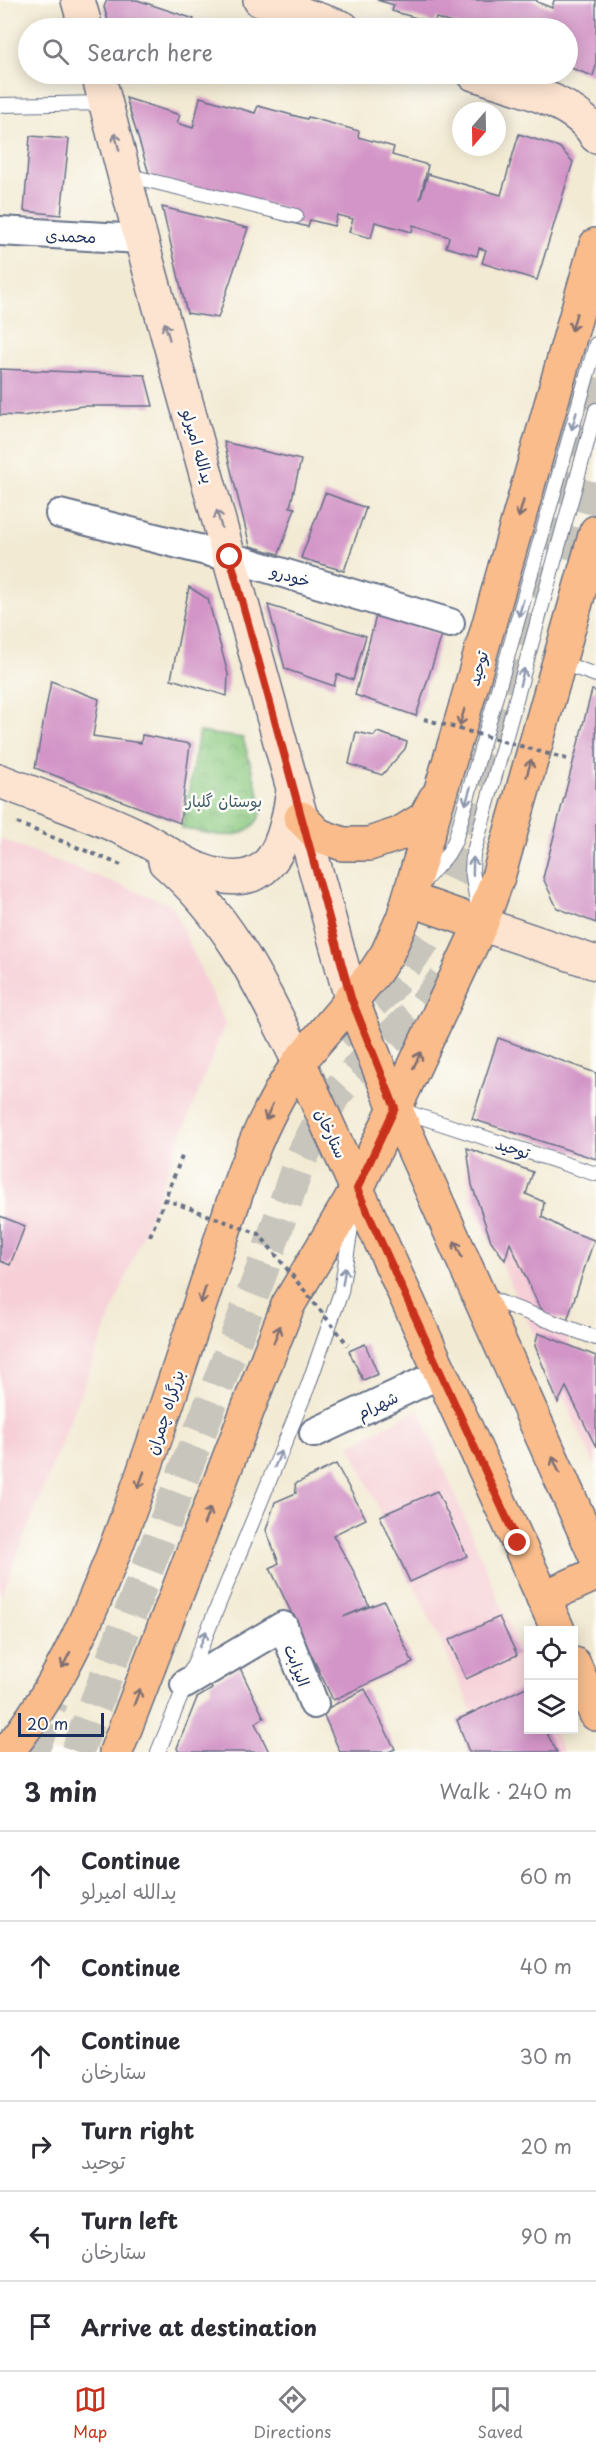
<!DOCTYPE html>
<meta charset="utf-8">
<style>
:root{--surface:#fff;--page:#f2f2f3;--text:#2b2b33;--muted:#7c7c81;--line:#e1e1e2;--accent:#c8321e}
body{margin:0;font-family:"Playpen Sans","Playpen Sans Arabic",sans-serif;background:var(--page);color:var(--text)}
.controls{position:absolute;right:18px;bottom:18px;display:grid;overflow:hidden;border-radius:0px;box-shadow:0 3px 15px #0003}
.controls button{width:54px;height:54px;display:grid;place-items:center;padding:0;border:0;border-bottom:2px solid var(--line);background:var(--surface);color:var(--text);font:30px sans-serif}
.compass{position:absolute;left:452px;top:102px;width:54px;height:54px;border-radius:50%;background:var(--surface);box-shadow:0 3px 15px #0003;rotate:200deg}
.scale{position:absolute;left:18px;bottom:15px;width:86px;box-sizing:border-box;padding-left:6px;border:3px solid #1b2f5e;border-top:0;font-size:16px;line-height:21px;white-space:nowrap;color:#1b2f5e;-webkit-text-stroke:4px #fdfcf7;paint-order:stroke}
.stop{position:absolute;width:18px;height:18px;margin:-14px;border:4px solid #c8321e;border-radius:50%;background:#fff}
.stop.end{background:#c8321e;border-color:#fff;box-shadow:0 2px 6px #0008}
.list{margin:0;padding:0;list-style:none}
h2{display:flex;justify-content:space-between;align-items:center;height:78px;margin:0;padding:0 24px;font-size:26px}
h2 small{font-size:20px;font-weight:400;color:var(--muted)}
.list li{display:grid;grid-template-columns:39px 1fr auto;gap:18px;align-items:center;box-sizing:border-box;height:90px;padding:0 24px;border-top:2px solid var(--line)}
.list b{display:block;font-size:22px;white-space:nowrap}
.list p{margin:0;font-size:20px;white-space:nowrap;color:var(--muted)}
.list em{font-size:20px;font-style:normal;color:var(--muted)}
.icon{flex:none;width:33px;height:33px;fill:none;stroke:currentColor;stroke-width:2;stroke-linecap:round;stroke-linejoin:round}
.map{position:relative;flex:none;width:596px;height:1752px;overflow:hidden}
.search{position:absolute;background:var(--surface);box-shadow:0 3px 15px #0003;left:18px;right:18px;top:18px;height:66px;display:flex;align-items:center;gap:15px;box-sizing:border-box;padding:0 21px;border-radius:33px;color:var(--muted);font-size:22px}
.sheet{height:618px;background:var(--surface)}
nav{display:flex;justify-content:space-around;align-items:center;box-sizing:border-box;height:84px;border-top:2px solid var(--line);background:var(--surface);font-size:16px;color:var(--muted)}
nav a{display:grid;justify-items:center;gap:3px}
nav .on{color:var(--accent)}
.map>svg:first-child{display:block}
.built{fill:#f6cfd7}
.park{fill:url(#park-crowns);stroke:#527c6f;stroke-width:1.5}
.building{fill:#d395c7}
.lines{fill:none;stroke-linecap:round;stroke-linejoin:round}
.highway-tunnel{stroke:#c7c5bc;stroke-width:33;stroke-dasharray:33 16;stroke-linecap:butt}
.lane-casing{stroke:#667087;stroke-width:16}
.street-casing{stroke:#667087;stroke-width:32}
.secondary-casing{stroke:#667087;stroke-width:36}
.primary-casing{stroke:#667087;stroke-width:36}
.highway-casing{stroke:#667087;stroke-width:36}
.path{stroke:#667087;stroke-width:4;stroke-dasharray:4.5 4.5;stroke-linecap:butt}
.lane{stroke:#fff;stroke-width:14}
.street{stroke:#fff;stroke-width:28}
.secondary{stroke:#fde4d1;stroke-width:33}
.primary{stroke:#fabc8b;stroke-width:33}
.highway{stroke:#fabc8b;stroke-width:33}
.path-bridge{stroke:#667087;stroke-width:4;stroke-dasharray:4.5 4.5;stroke-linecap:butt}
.oneway{stroke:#8c8a98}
.oneway2{stroke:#7f6e72}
.oneway3{stroke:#8d97ae}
.route{stroke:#c8321e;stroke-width:8}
.labels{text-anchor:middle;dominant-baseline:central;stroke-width:5;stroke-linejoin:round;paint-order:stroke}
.street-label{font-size:16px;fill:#1b2f5e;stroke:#fdfcf7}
.park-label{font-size:16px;fill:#3c5d68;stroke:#fdfcf7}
</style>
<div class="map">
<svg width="596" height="1752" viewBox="0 0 596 1752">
<defs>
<pattern id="park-crowns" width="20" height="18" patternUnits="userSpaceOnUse" patternTransform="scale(1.5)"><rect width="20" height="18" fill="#8ac980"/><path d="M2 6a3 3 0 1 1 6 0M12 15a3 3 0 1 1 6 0" fill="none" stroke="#70a46c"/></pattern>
</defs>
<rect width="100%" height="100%" fill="#fdfcf7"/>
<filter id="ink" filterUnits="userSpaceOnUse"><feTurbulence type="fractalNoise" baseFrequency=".0167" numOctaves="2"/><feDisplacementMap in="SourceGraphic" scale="12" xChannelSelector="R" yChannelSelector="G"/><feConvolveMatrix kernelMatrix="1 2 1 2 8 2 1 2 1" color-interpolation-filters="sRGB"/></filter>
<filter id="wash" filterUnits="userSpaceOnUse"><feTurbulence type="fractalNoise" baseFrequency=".008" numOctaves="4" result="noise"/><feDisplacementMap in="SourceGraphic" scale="24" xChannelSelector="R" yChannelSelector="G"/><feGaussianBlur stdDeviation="1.35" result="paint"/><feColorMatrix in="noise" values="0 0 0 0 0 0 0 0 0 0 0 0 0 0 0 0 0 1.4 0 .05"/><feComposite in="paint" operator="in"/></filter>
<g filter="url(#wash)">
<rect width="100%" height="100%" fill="#f2ead3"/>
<g class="built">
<polygon points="0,839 172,905 225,1024 0,1599"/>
<polygon points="480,1148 596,1401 596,1467 470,1197 464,1158"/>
<polygon points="419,1409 528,1670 528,1730 553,1730 563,1752 491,1752 350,1445"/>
</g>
<path class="park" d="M199,732L243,738L263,809C249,848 213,834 182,828Z"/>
<g id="blocks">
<g class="building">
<polygon points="107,0 137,0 194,19 190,28 110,28 104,7"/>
<polygon points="377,0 537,0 537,2 552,8 554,0 596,0 596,66 593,76 568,67 568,28 466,28 436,18 434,23 392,11 394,5"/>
<polygon points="200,97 255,113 258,106 307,119 308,117 359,131 358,137 394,147 392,155 428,165 420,200 428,174 501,195 519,134 559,147 573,162 537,280 482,263 486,250 479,248 477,256 446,247 449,237 413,225 412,232 375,222 371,238 349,232 353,219 337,215 334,226 310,220 308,227 281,220 285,208 150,177 126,98 180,115 177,123 193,128"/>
<polygon points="30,136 69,139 61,215 24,211"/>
<polygon points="162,207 248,228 218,318 187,313"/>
<polygon points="0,369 145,375 153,406 82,406 23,416 0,415"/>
<polygon points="224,442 301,460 290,507 295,508 279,554 250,546"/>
<polygon points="325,493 366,508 344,571 301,558"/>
<polygon points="189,587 208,599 228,674 227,696 171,679"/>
<polygon points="268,605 366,636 353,680 337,674 334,686 285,669"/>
<polygon points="377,612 442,635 416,716 355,695"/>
<polygon points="51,681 99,699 93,736 141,743 142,735 190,744 180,823 35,768"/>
<polygon points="592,690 596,691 596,923 557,908 543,878"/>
<polygon points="356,732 374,736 377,732 407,742 405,749 382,775 349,764"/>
<polygon points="498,1038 596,1073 596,1159 472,1119"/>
<polygon points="467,1148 533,1172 526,1194 544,1202 542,1217 566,1230 594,1240 567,1321 548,1314 539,1306 510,1243 505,1260 491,1241 472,1185"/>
<polygon points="0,1216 25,1226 10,1265 0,1261"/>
<polygon points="538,1333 596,1356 596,1447 566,1387 558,1403 535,1346"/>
<polygon points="365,1344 378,1374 363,1380 349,1351"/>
<polygon points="336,1464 366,1519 333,1535 353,1570 369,1606 343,1617 384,1601 413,1663 333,1700 270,1568 279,1563 266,1530 275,1502 296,1493 295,1484"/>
<polygon points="437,1491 467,1556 410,1582 380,1516"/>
<polygon points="499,1617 517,1655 466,1679 449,1640"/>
<polygon points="240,1668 264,1718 255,1723 269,1752 179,1752 177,1748 197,1698 212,1689 210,1683"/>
<polygon points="526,1687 528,1692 528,1730 545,1730 557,1752 469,1752 457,1720"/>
<polygon points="365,1689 395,1749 388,1752 340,1752 322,1711"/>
</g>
</g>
</g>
<g filter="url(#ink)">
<use href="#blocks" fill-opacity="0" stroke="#667087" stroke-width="1.5"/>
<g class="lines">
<g class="highway-tunnel">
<polyline points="575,561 596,482"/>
<polyline points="337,1035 389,988 428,935 453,877 494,739 596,372"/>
<polyline points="32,1752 52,1700"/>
<polyline points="77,1752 262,1270 300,1160 334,1095 363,1063 425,1005 452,968"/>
</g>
<g class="lane-casing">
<g id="lane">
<polyline points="0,105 106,103"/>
<polyline points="126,175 296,216"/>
<polyline points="559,662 596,675"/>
<polyline points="424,881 447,855 455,841 596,344"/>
<polyline points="478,910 472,870 473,855 596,410"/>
<polyline points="400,1110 596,1174"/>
<polyline points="483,1296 596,1338"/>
<polyline points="158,1752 308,1386 341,1292 353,1214"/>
</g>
</g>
<g class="street-casing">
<g id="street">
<polyline points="0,231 141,239"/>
<polyline points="60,514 230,557 450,623"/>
<polyline points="314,1433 440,1374"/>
<polyline points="185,1684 283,1626 314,1704"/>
</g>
</g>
<g class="secondary-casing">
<g id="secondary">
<polyline points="78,0 86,28"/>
<polyline points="260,0 343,28"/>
<polyline points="98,74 141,239 351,998"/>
<path d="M474,74C512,87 575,99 596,136"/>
<path d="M0,781C44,798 90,813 132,833C155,844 176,860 200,870C267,896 284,852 292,796"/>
<path d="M165,862C231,919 261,986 299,1062"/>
<polyline points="481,924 596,963"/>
</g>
</g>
<g class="primary-casing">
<g id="primary">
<polyline points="301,818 318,835 343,844 369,844 399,834 425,818 435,799"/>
<polyline points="409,899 481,924"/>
<polyline points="351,998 395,1108 596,1557"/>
<polyline points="357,1189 481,924 498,877 596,532"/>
<polyline points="543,1598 596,1574"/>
<polyline points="558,1630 299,1062 375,972 387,954 403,918 464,712 596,245"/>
<polyline points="574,1664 596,1714"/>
</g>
</g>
<g class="highway-casing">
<g id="highway">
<path d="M7,1752C62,1684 95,1604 125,1523C156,1441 182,1358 210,1274C233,1201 255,1126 299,1062"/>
<polyline points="116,1752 288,1305 357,1189"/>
</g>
</g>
<g class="path">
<polyline points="17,823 121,865"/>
<polyline points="150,1236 183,1154"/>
</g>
<use href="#lane" class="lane"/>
<use href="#street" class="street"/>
<use href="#secondary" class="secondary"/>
<use href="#primary" class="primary"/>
<use href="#highway" class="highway"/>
<g class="path-bridge">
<polyline points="424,719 570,760"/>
<polyline points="164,1199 259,1234 348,1345"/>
</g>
</g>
<defs><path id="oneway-shaft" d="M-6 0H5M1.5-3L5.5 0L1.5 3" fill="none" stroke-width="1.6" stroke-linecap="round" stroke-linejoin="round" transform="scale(1.5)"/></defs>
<g class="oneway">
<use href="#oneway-shaft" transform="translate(117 142) rotate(-105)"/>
<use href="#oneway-shaft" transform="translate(167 331) rotate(-106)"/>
<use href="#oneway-shaft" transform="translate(219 519) rotate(-106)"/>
</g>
<g class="oneway2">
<use href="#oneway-shaft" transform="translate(574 322) rotate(106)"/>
<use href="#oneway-shaft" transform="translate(521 509) rotate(106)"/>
<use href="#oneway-shaft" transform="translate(462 717) rotate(107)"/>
<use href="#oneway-shaft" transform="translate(529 768) rotate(-74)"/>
<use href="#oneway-shaft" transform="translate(417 1060) rotate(-65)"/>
<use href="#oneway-shaft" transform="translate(269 1112) rotate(114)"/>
<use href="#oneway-shaft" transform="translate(458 1249) rotate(-114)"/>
<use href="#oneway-shaft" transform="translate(203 1295) rotate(108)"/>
<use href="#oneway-shaft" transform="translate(277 1334) rotate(-69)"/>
<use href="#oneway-shaft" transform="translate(556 1465) rotate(-113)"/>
<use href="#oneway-shaft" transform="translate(141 1480) rotate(110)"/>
<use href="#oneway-shaft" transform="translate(207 1516) rotate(-69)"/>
<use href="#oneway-shaft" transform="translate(66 1660) rotate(117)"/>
<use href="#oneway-shaft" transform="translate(137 1697) rotate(-69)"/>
</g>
<g class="oneway3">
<use href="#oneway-shaft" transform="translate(574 421) rotate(106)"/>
<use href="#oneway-shaft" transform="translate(521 608) rotate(106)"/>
<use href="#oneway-shaft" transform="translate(522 677) rotate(-75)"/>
<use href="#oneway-shaft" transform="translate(468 796) rotate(106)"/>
<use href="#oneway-shaft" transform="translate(473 866) rotate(-89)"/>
<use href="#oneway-shaft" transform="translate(344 1276) rotate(-81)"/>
<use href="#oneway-shaft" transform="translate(278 1459) rotate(-67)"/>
<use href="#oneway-shaft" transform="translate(203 1639) rotate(-67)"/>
</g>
</g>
<g class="lines" filter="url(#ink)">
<polyline class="route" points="230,557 351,998 395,1108 357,1189 518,1543"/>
</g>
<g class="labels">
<g class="street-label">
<text transform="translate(71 235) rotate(3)">محمدی</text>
<text transform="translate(199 446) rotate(74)">یدالله امیرلو</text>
<text transform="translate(291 575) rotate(17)">خودرو</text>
<text transform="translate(477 668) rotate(-74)">توحید</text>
<text transform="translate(332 1133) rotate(65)">ستارخان</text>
<text transform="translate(513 1147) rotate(18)">توحید</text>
<text transform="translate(377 1404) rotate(-25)">شهرام</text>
<text transform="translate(164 1412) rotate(-72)">بزرگراه چمران</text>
<text transform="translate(298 1665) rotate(69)">الیزابت</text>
</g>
<g class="park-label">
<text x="224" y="800">بوستان گلبار</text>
</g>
</g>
</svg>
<div class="controls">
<button><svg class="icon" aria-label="locate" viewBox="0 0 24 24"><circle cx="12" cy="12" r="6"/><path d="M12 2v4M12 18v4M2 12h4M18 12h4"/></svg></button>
<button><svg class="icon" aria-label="layers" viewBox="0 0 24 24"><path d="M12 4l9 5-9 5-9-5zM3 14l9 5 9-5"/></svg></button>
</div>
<svg class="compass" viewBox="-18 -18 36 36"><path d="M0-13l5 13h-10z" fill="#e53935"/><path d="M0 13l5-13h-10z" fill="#7c7c81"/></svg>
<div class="scale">20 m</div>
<div class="stop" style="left:230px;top:557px"></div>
<div class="stop end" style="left:518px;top:1543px"></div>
<div class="search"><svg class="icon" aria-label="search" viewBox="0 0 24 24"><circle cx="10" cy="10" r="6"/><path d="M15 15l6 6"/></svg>Search here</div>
</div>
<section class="sheet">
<h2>3 min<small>Walk · 240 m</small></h2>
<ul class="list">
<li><svg class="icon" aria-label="ahead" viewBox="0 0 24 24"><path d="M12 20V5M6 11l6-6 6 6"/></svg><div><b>Continue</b><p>یدالله امیرلو</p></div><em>60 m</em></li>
<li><svg class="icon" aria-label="ahead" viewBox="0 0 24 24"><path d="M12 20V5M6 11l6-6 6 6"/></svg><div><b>Continue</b></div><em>40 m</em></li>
<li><svg class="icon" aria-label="ahead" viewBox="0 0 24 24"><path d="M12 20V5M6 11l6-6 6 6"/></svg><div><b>Continue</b><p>ستارخان</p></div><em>30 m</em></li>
<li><svg class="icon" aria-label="right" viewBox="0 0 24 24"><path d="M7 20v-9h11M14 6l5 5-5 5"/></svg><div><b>Turn right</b><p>توحید</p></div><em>20 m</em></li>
<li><svg class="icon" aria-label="left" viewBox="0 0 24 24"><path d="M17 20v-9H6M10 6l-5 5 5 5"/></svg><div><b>Turn left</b><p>ستارخان</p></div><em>90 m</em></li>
<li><svg class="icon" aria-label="arrive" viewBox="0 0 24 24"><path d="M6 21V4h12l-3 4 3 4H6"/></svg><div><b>Arrive at destination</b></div></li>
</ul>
</section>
<nav>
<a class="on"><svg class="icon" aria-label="map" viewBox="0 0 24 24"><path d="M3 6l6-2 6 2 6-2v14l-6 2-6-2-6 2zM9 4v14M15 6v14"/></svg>Map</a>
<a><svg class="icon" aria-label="directions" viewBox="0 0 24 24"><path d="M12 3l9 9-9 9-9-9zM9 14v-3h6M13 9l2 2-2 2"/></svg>Directions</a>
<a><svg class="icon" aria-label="saved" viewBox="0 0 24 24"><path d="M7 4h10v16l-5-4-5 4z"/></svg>Saved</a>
</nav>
